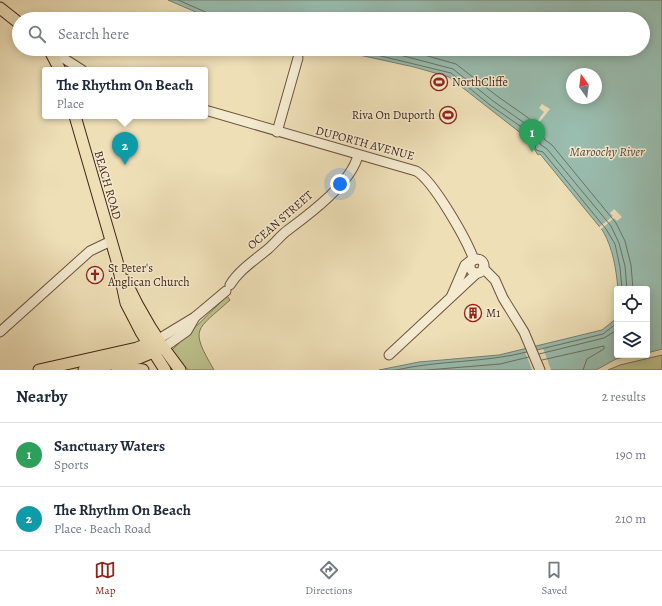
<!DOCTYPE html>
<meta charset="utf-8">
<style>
:root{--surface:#fff;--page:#f6f6f7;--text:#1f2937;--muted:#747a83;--line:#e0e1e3;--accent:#8f2418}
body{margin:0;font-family:Alegreya,serif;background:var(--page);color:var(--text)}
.controls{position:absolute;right:12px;bottom:12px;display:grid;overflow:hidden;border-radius:4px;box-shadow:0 2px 10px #0003}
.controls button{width:36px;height:36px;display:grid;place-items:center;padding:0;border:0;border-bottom:1px solid var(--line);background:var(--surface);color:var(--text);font:20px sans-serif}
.compass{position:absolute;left:566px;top:68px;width:36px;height:36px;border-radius:50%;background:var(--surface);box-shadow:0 2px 10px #0003;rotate:346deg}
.you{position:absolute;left:340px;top:184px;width:14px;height:14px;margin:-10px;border:3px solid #fff;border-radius:50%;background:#1a73e8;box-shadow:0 0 0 6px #1a73e833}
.badge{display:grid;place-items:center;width:26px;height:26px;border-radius:50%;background:var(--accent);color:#fff;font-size:13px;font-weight:700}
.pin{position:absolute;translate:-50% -33px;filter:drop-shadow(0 1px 2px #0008)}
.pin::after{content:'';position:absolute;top:21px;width:14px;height:12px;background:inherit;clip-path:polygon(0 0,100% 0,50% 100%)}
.popup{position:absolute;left:42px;top:67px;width:166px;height:52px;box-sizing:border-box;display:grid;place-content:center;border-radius:4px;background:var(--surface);filter:drop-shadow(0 1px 3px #0005);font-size:13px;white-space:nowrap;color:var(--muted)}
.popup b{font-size:15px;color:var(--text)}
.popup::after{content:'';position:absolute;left:50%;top:100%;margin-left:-8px;border:8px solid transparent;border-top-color:var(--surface)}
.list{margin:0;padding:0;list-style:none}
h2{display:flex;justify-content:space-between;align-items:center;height:52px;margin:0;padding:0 16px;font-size:17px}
h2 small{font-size:13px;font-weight:400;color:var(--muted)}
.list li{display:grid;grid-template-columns:26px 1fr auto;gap:12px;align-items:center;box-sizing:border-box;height:64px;padding:0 16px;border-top:1px solid var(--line)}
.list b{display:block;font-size:15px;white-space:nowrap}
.list p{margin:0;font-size:13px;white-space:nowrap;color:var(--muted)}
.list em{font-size:13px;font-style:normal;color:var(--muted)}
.icon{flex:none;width:22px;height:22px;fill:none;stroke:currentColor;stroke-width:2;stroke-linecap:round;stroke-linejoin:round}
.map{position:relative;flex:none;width:662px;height:370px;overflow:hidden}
.search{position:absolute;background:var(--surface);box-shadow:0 2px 10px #0003;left:12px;right:12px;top:12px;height:44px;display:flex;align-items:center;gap:10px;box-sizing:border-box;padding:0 14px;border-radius:22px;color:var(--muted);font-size:15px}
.sheet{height:180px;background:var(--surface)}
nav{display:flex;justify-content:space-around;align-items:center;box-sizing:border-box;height:56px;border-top:1px solid var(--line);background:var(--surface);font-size:11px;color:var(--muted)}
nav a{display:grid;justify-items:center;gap:2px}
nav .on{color:var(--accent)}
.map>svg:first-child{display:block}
.green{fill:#bcc18c;stroke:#807351}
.water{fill:#99bdaf;stroke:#778072;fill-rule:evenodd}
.pier{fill:#eedfb7}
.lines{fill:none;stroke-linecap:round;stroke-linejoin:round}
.shore{stroke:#6e7162;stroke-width:1}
.minor-casing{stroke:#6e543e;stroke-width:11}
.major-casing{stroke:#432516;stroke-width:13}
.minor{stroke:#f4ead0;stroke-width:9}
.major{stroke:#eedfb7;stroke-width:11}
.labels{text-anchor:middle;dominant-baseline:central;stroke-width:3;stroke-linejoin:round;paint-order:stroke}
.poi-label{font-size:12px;fill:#432516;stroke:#f4ead0;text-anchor:start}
.street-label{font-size:12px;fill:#432516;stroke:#f4ead0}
.water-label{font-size:13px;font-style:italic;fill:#584b3c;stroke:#f4ead0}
</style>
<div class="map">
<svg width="662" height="370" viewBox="0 0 662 370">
<rect width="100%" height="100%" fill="#eedfb7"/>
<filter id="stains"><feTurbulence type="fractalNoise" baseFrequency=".005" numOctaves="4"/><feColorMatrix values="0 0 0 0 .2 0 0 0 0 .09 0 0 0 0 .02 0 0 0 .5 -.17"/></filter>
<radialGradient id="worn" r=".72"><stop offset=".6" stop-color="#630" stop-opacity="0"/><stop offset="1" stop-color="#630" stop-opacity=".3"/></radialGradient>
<g class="green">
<path d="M227,296L230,300C196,331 189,327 214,370H188L172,350Z"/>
<polygon points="662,355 662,370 608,370 620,365"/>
</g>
<g class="water">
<path d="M168,0H662V349L647,353V289H618C616,268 613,249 603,231L540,154L538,155L527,138L449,77L414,67L332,49H643V19H212ZM572,74H596V98H572Z"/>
<polygon points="617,318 617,355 633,355 616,359 596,370 379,370 419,362 499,355 602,330"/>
</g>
<g class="pier">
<polygon points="542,104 550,109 527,138 526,137 544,112 539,108"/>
<polygon points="614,209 622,217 617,221 614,218 600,230 598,228 613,216 610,213"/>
<polygon points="543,348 551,370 532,370 525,352"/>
</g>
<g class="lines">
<g class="shore">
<polyline points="178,0 210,14 212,19"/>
<polyline points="352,49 451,73 490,105 520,126 530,135 535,144 536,150 543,152 606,229 615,244 620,267 622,289"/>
<polyline points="377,49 453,69 493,101 523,122 534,132 541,145 547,149 611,226 619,243 625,266 627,289"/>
<polyline points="403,49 456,64 497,96 527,117 539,128 545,140 552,145 616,223 625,241 631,265 633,289"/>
<polyline points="537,350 603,334 617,323"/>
<polyline points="539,354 604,338 617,330"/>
<polyline points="542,360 604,346 604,349 587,359 583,370"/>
<path d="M396,370C439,360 484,363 527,352"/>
<polyline points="427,370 500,364 529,357"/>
</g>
<g class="minor-casing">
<g id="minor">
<polyline points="49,49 82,70"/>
<path d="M205,110L416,171C433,180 467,240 474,260"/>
<polyline points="277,132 298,58"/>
<circle cx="477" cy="266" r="7"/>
<polyline points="483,268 495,280 503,298 524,332 540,370"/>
<path d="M230,285C239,270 255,260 268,249C275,243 281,235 288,230C311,213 352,182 358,155"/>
<polyline points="452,295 465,265 470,261"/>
<polyline points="0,332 90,251 111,241"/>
<polyline points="157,340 195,317 226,291"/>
<polyline points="163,348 187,331 195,317"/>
<polyline points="389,355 477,273"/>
</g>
</g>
<g class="major-casing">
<g id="major">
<polyline points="0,8 19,23"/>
<polyline points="49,49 60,70"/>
<polyline points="75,116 117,261 126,303 141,332 165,370"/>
<path d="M125,280C140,312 158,342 180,370"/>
<polyline points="116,366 143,370"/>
<polyline points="39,370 137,348 155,341"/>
<polyline points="84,370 139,358 158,350"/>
</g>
</g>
<use href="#minor" class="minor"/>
<use href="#major" class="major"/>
</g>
<defs>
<g id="stadium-ring" transform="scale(0.9)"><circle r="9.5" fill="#f4ead0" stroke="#8f2418" stroke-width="1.5"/><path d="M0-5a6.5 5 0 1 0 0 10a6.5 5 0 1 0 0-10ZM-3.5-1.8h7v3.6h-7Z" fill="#8f2418"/></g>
<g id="church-ring" transform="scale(0.9)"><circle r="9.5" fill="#f4ead0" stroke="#8f2418" stroke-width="1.5"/><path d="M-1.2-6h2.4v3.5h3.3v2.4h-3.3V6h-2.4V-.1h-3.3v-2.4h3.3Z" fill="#8f2418"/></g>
<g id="building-ring" transform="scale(0.9)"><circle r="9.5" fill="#f4ead0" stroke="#8f2418" stroke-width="1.5"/><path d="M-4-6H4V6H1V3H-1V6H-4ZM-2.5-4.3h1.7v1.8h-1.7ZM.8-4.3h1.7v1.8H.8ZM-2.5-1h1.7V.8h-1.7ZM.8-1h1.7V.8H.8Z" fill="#8f2418"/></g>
</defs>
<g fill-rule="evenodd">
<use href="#stadium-ring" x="439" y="82"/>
<use href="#stadium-ring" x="448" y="115"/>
<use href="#church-ring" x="95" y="275"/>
<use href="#building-ring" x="473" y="313"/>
</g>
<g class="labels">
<g class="poi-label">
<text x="452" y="82">NorthCliffe</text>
<text x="435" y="115" text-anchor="end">Riva On Duporth</text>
<text x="108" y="268">St Peter's<tspan x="108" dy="14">Anglican Church</tspan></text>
<text x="486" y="313">M1</text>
</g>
<g class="street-label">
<text transform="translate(365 143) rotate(15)">DUPORTH AVENUE</text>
<text transform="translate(108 185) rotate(74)">BEACH ROAD</text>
<text transform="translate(280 220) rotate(-41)">OCEAN STREET</text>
</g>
<g class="water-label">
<text x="607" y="151">Maroochy River</text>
</g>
</g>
<rect width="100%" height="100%" filter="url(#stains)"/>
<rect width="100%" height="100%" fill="url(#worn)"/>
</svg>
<div class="controls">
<button><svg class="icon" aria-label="locate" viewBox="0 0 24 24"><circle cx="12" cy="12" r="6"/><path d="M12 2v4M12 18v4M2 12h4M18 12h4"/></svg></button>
<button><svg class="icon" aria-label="layers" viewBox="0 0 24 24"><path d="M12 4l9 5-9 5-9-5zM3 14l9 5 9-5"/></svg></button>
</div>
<svg class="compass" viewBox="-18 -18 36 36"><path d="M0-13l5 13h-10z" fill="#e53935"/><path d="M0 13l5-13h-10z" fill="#747a83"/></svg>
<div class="you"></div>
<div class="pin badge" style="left:532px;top:152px;background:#2e9e5b">1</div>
<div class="pin badge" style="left:125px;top:165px;background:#0f9aa8">2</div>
<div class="popup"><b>The Rhythm On Beach</b>Place</div>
<div class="search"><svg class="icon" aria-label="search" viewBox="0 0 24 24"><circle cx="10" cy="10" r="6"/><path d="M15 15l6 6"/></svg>Search here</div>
</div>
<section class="sheet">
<h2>Nearby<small>2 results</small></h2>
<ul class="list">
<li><span class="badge" style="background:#2e9e5b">1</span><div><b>Sanctuary Waters</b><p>Sports</p></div><em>190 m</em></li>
<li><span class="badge" style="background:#0f9aa8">2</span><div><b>The Rhythm On Beach</b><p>Place · Beach Road</p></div><em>210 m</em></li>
</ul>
</section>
<nav>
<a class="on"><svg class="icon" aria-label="map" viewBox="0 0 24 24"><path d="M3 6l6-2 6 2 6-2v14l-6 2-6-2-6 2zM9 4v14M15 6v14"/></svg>Map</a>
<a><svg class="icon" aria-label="directions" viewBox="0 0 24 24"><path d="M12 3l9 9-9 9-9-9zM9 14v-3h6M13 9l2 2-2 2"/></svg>Directions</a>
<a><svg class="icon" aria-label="saved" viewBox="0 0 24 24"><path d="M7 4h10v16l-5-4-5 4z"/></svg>Saved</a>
</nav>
